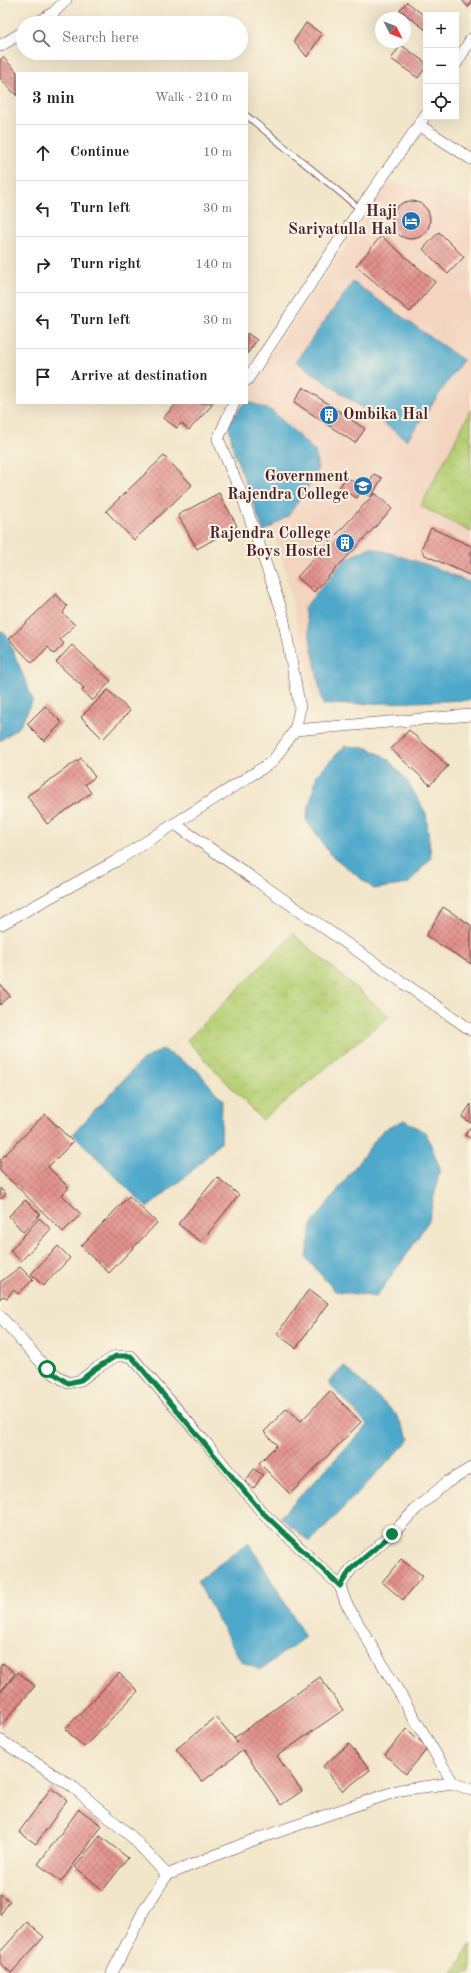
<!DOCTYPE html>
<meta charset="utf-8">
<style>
:root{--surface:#fff;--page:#f2f2f2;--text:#222;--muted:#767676;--line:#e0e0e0}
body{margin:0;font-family:"Old Standard TT",serif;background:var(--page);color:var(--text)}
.controls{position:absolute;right:12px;top:12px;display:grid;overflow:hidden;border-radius:0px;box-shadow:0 4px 16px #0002}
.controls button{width:36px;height:36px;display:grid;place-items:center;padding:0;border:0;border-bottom:1px solid var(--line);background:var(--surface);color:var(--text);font:20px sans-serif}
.compass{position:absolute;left:375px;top:12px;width:36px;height:36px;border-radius:50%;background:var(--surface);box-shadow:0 4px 16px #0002;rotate:132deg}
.stop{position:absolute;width:12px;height:12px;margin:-9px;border:3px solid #0b8043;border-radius:50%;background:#fff}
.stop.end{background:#0b8043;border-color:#fff;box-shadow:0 1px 4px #0008}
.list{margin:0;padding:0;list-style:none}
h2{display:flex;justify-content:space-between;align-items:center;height:52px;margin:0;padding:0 16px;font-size:17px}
h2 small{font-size:13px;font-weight:400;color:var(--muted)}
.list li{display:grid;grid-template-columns:26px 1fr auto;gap:12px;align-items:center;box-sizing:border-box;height:56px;padding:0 16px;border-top:1px solid var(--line)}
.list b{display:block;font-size:15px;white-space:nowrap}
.list em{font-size:13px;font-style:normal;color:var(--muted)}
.icon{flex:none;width:22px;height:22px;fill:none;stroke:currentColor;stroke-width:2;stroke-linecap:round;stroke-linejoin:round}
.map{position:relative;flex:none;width:471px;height:1973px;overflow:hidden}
.search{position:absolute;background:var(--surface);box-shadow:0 4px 16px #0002;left:16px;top:16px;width:232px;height:44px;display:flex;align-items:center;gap:10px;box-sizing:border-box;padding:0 14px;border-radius:22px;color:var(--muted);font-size:15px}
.panel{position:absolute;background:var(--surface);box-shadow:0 4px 16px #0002;left:16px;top:72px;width:232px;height:332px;border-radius:0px}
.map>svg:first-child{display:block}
.built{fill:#f3d4bf}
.park{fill:url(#park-crowns);stroke:#807850}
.water{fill:#4da8cb;stroke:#4c647b}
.building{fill:url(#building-cross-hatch)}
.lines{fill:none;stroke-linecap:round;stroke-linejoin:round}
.lane-casing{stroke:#633d43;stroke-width:7}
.street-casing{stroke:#633d43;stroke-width:12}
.lane{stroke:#fff;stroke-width:5.5}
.street{stroke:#fff;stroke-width:11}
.route{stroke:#0b8043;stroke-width:5}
.labels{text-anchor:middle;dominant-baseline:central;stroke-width:4;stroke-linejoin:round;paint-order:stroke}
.poi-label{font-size:16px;font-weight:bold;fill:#4a1f2b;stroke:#fcf5e5;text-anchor:end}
</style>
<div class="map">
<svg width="471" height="1973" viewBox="0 0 471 1973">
<defs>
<pattern id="park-crowns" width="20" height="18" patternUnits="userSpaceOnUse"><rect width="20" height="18" fill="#b6d076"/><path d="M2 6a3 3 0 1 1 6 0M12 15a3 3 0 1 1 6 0" fill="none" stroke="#9eb266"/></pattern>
<pattern id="building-cross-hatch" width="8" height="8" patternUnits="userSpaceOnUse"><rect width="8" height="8" fill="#e2918c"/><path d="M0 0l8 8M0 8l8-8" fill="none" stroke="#b97673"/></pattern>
</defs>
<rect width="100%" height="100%" fill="#fcf5e5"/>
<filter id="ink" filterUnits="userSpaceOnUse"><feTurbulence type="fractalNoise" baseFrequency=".025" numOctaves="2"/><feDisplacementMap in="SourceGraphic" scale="8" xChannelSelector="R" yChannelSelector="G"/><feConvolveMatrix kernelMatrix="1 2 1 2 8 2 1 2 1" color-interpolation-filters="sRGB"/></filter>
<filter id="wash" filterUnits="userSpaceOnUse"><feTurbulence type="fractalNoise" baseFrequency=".012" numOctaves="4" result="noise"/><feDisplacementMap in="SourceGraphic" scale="16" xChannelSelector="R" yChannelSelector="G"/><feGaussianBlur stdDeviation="0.9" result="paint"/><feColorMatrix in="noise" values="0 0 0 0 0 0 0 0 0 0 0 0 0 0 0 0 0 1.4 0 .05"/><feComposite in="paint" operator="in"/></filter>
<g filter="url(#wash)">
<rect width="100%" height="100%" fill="#f2e6ca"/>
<polygon class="built" points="390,181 471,202 471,691 314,699 282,558 229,415 237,403 247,403 247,388"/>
<g class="park">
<polygon points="471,410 471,532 421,506"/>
<polygon points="293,934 389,1016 262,1120 187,1040"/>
<polygon points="471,1944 471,1973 453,1973"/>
</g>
<g class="water">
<polygon points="353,282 463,360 407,440 296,361"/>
<polygon points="247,401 272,411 315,451 318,471 289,515 264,532 233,450 229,424 244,403 247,403"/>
<polygon points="370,547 431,566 471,583 471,700 323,705 304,608 346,559"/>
<polygon points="0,630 7,636 33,700 20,726 0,741"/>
<polygon points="345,746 368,748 387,758 407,781 426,813 431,858 408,884 374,889 331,855 306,820 317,774"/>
<polygon points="162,1049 197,1070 222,1100 221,1142 192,1171 147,1208 73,1134 140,1062"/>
<polygon points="404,1120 426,1133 440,1168 429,1220 408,1253 376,1297 335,1291 306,1258 312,1224 382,1131"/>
<polygon points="344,1366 395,1413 410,1439 310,1542 280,1517 368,1425 328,1383"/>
<polygon points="249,1542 305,1637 260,1670 241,1661 197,1581"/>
</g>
<g id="blocks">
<g class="building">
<polygon points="462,0 471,0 471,4 468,7"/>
<polygon points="407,2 426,17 426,30 400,10"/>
<polygon points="306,23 322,34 307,57 294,41"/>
<polygon points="401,45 426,63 426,67 418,78 391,59"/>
<polygon points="3,57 17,72 17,96 0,78 0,60"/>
<circle cx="411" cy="220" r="19"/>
<polygon points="439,232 464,257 448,274 423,249"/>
<polygon points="381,236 435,282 410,312 356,266"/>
<polygon points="247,333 257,340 247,354"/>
<polygon points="303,387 365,429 355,443 294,402"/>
<polygon points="177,403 214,403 189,430 181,423 177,428 163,418"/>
<polygon points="164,456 192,485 134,540 106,511"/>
<polygon points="374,474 382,478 371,497 364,493"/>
<polygon points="346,477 363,487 357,498 339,488"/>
<polygon points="219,493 237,526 197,549 178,515"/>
<polygon points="375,493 392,509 314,592 297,577"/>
<polygon points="431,528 471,546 471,576 425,555 421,549"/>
<polygon points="56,594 67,606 63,613 75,625 60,639 64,644 54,654 48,647 32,663 9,639"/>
<polygon points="72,645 111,681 92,701 82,691 84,688 56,662"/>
<polygon points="108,690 130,711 103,739 81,717"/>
<polygon points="45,706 62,723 44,741 27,724"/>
<polygon points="409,730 448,766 430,785 391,749"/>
<polygon points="81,758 95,777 85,784 91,793 47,824 27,796"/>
<polygon points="443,907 471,925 471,964 426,936"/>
<polygon points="0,984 10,996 0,1005"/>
<polygon points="471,1104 471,1123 462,1117"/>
<polygon points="45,1114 73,1142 48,1167 69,1188 62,1195 81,1214 63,1232 0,1170 0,1160"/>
<polygon points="471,1126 471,1139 465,1135"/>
<polygon points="217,1177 239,1195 201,1242 178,1224"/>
<polygon points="0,1188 6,1194 1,1199 0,1198"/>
<polygon points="129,1196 157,1223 109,1273 81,1246"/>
<polygon points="25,1200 40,1214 23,1232 9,1216"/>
<polygon points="39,1218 51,1229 21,1261 10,1251"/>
<polygon points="58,1246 70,1258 43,1286 31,1274"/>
<polygon points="20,1267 33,1280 18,1294 13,1290 7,1298 3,1296 0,1299 0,1282"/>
<polygon points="309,1289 328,1303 296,1348 277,1334"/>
<polygon points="330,1391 361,1422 290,1494 259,1463 277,1445 264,1432 287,1408 301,1421"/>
<polygon points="254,1469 263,1475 254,1488 245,1482"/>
<polygon points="401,1559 423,1576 403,1600 382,1582"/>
<polygon points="3,1663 15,1673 0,1692 0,1667"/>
<polygon points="18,1672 35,1686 0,1727 0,1693"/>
<polygon points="119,1673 138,1691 84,1747 65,1729"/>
<polygon points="320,1677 343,1710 277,1756 302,1791 281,1805 243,1750 202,1782 176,1749 216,1717 237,1742 234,1738"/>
<polygon points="407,1729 428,1748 406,1774 385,1755"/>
<polygon points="349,1744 370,1770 343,1791 323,1766"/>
<polygon points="51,1788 67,1800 36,1844 19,1832"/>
<polygon points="79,1809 102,1826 61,1882 38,1864"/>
<polygon points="100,1836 128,1858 103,1890 75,1867"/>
<polygon points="0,1894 10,1901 0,1915"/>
<polygon points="27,1922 44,1937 11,1973 0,1963 0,1952"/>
</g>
</g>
</g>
<g filter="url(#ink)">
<use href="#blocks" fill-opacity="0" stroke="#633d43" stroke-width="1"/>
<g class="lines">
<g class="lane-casing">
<polyline id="lane" points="247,116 360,209"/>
</g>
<g class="street-casing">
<g id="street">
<polyline points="37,23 54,12 66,0"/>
<polyline points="0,46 23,32"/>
<polyline points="456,64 471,39"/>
<polyline points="426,114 419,125 471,159"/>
<polyline points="247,380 360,209 419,125"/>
<polyline points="295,730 471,715"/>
<polyline points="175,824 471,1030"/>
<polyline points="0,925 116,861 272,762 295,730 300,708 282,611 240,490 218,439 234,403"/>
<polyline points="0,1316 47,1369 68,1383 81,1380 95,1369 116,1356 131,1356 206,1443 261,1511 340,1586"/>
<polyline points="0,1740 73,1787 133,1838 167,1875 144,1910 112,1973"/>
<polyline points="453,1783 346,1603 340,1586 351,1569 392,1534 416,1509 446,1483 471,1468"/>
<polyline points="167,1875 248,1842 400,1790 453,1783 471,1790"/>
</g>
</g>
<use href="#lane" class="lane"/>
<use href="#street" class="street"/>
</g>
</g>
<g class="lines" filter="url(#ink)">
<polyline class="route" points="47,1369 68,1383 81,1380 95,1369 116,1356 131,1356 261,1511 340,1586 351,1569 392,1534"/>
</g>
<defs>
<g id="hotel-disc" transform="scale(1)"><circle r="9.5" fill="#1f6fb2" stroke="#fcf5e5"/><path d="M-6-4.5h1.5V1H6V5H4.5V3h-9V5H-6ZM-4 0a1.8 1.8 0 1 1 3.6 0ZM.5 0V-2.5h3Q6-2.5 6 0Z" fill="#fff"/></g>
<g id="building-disc" transform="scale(1)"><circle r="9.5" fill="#1f6fb2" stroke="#fcf5e5"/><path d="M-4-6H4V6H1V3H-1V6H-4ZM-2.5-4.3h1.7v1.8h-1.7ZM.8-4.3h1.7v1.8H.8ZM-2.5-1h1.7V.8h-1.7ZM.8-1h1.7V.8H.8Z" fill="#fff"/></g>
<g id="university-disc" transform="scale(1)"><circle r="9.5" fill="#1f6fb2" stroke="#fcf5e5"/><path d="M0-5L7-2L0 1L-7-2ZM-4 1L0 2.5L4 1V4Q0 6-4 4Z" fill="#fff"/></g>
</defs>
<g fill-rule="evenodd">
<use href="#hotel-disc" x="411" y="221"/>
<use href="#building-disc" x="329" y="415"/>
<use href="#university-disc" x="363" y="486"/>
<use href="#building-disc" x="345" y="543"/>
</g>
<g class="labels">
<g class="poi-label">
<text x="397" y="212">Haji<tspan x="397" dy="18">Sariyatulla Hal</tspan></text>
<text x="343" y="415" text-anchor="start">Ombika Hal</text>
<text x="349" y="477">Government<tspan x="349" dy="18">Rajendra College</tspan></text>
<text x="331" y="534">Rajendra College<tspan x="331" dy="18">Boys Hostel</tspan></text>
</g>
</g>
</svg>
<div class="controls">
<button>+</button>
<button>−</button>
<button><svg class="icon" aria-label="locate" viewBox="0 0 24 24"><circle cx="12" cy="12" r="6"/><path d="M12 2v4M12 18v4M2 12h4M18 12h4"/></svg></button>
</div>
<svg class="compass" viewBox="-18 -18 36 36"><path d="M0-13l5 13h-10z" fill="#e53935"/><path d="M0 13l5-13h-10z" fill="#767676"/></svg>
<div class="stop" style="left:47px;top:1369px"></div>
<div class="stop end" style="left:392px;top:1534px"></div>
<div class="search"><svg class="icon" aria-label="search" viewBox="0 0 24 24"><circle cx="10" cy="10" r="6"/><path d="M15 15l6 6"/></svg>Search here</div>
<section class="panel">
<h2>3 min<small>Walk · 210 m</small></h2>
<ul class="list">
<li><svg class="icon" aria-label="ahead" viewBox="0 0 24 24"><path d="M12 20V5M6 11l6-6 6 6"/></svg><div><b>Continue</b></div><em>10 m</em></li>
<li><svg class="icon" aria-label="left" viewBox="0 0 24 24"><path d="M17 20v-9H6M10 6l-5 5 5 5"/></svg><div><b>Turn left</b></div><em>30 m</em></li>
<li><svg class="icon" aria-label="right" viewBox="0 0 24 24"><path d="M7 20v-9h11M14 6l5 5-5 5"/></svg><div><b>Turn right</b></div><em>140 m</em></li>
<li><svg class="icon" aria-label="left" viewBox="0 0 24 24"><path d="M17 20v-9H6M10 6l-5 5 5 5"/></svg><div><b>Turn left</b></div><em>30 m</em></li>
<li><svg class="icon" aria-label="arrive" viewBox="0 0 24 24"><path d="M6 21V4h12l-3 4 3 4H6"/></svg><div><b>Arrive at destination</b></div></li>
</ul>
</section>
</div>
